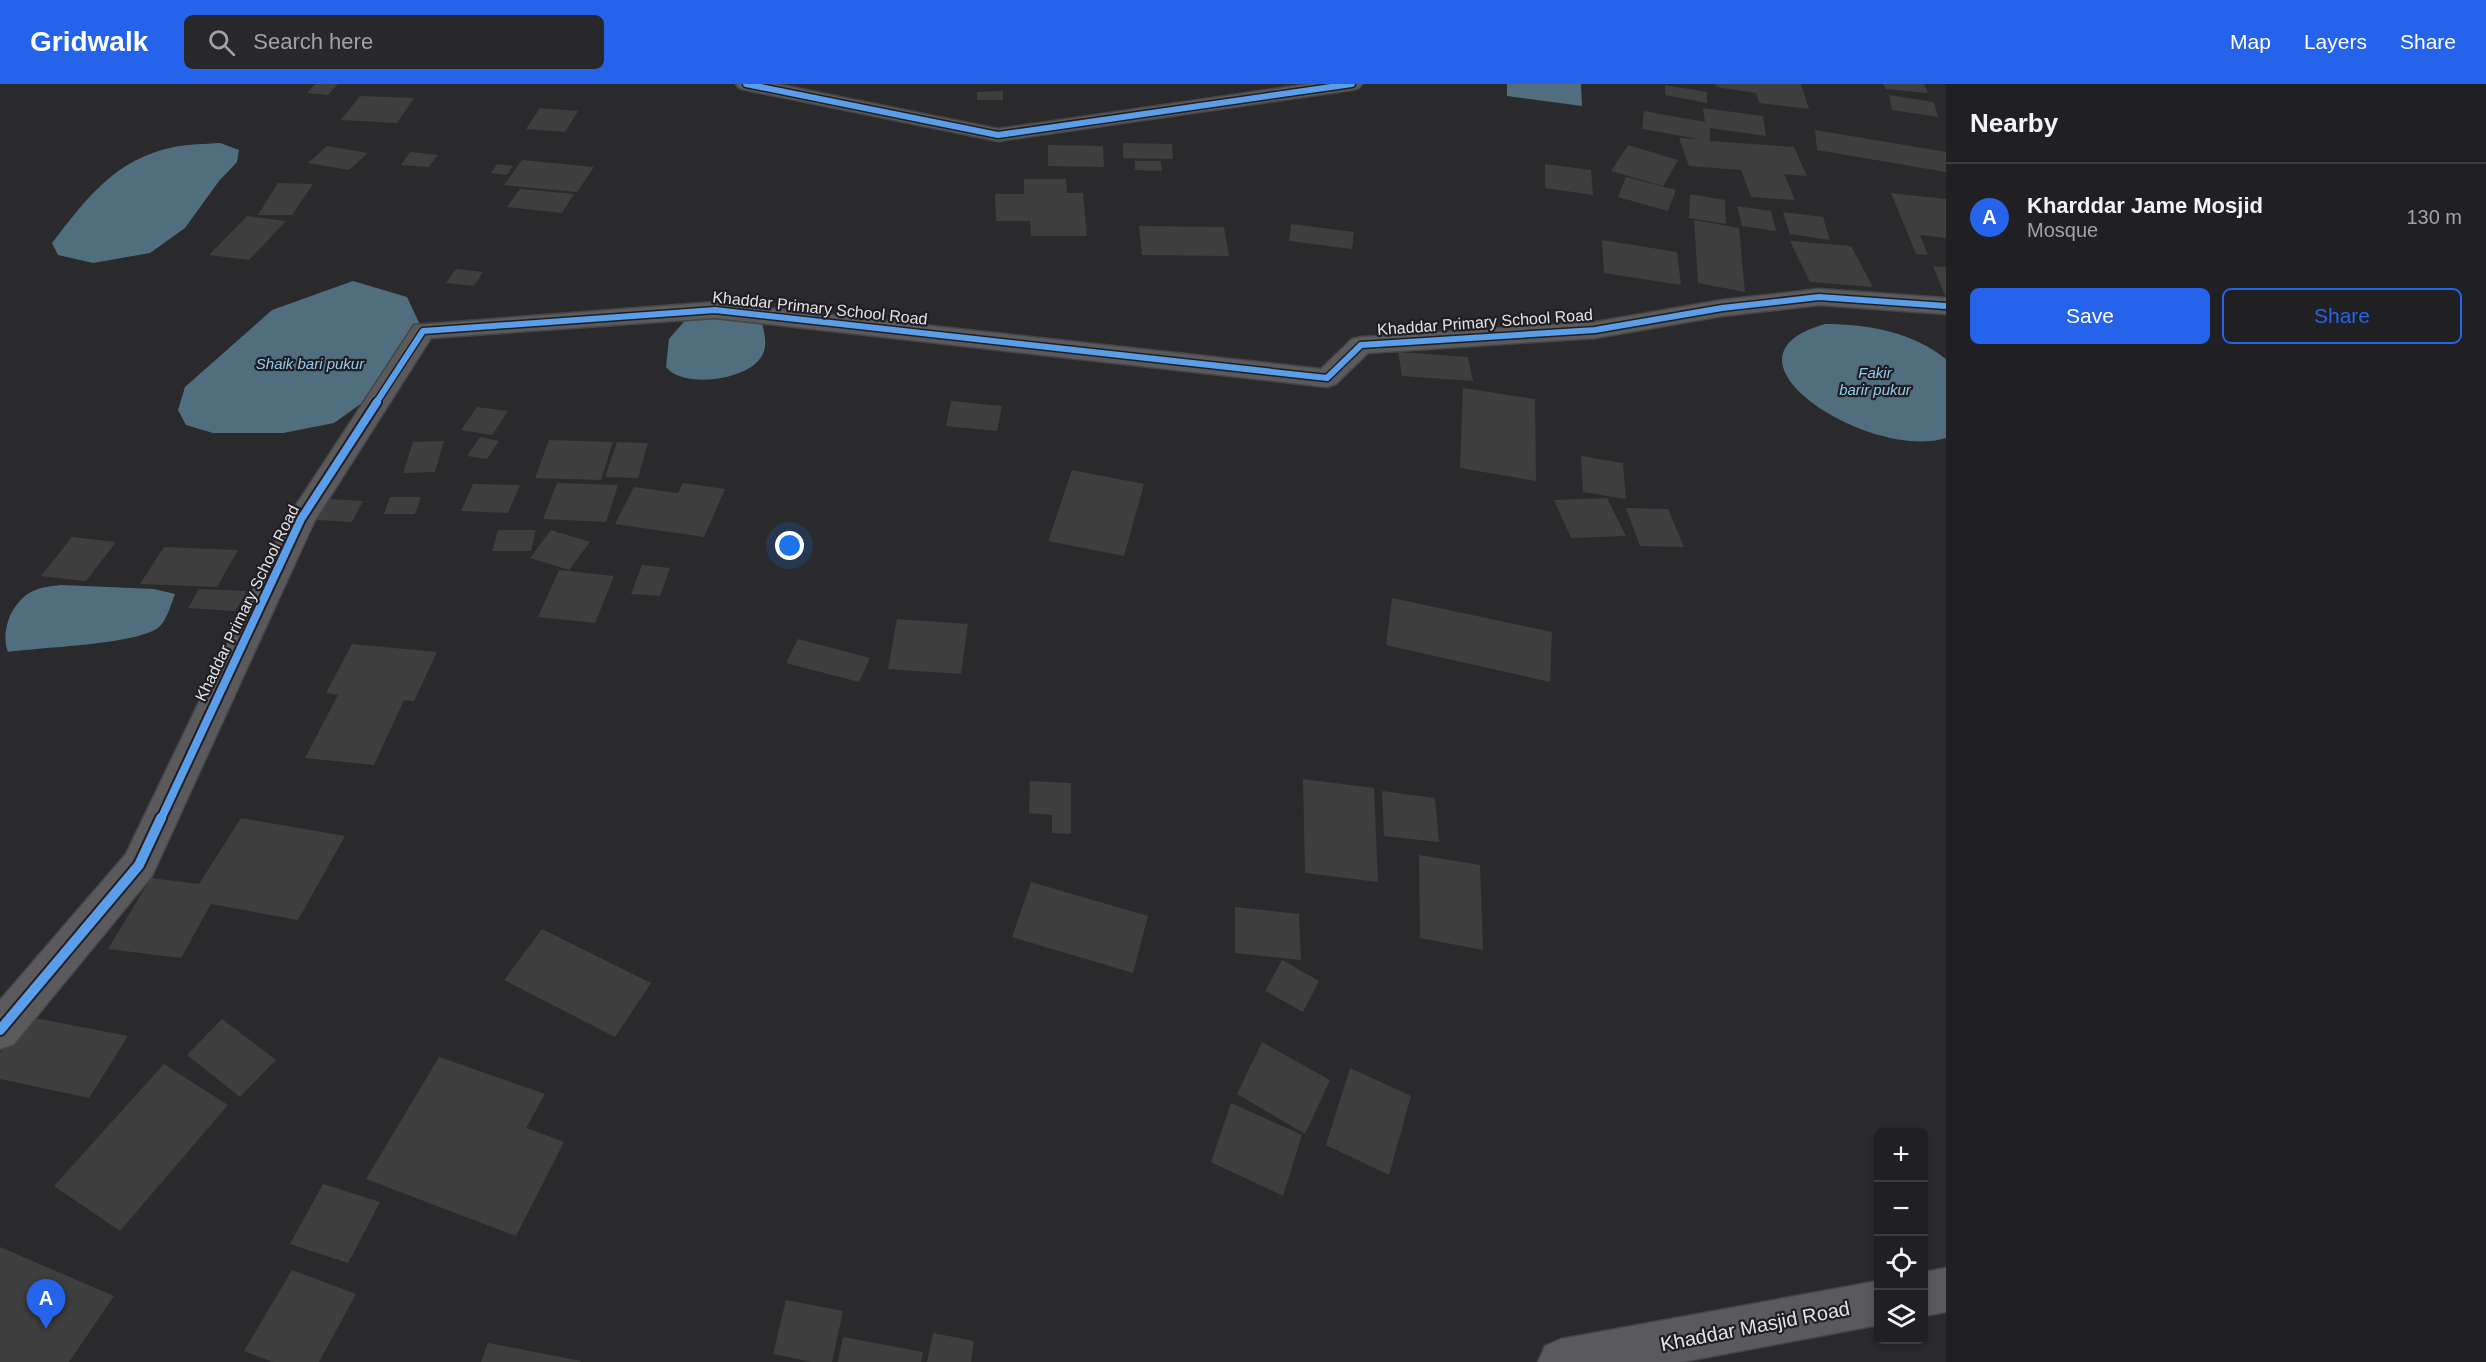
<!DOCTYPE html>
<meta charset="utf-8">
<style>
:root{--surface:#201f21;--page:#28272a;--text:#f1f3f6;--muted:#a2a2a5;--line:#3d3d3f;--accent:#2563eb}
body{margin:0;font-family:Arial,sans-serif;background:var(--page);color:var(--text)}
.controls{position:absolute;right:18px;bottom:18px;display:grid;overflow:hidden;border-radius:9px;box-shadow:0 3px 9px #0003}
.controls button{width:54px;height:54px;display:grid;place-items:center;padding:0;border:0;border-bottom:2px solid var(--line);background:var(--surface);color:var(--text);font:30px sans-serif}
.you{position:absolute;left:790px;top:462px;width:21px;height:21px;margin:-15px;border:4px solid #fff;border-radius:50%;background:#1a73e8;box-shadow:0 0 0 9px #1a73e833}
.badge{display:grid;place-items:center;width:39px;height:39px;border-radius:50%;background:var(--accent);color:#fff;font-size:20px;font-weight:700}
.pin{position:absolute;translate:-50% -50px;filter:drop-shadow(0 2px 3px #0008)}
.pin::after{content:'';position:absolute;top:32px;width:21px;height:18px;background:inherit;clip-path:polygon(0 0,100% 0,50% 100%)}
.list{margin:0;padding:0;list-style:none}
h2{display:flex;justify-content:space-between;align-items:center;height:78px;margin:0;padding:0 24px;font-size:26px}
h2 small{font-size:20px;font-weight:400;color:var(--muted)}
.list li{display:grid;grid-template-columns:39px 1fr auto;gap:18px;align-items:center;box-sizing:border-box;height:108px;padding:0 24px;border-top:2px solid var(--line)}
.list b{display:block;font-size:22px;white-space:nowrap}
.list p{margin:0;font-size:20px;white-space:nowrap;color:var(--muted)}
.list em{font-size:20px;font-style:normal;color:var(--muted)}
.actions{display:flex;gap:12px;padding:18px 24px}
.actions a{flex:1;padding:14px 0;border:2px solid var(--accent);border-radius:9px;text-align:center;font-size:21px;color:var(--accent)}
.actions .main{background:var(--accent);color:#fff}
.icon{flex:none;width:33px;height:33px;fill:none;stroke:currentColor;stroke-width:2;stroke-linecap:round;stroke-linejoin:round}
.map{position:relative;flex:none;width:1946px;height:1278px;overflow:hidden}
header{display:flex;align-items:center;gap:36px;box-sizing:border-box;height:84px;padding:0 30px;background:var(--accent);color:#fff}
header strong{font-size:28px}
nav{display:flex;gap:33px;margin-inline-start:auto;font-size:21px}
.search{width:420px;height:54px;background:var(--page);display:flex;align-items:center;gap:15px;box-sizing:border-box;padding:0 21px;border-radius:9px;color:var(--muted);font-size:22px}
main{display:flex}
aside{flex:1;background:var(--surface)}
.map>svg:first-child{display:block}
.water{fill:#516e7f}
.building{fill:#3e3e3f}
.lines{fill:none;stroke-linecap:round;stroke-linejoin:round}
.secondary-casing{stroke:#454447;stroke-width:3}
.secondary{fill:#5a595b;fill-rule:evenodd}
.cycleway-far2-casing{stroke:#201e23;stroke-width:9}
.cycleway-far1-casing{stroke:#201e23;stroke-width:12}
.cycleway-casing{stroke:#201e23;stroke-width:14}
.cycleway-far2{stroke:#5a9eea;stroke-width:6}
.cycleway-far1{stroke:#5a9eea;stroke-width:8}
.cycleway{stroke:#5a9eea;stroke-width:10}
.labels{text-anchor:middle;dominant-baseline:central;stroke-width:4.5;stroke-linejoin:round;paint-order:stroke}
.far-water-label{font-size:15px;font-style:italic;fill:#91cbec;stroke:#201e23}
.street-label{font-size:16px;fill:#e3e2e5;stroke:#201e23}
.near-street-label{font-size:20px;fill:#e3e2e5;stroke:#201e23}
</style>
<header>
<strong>Gridwalk</strong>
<div class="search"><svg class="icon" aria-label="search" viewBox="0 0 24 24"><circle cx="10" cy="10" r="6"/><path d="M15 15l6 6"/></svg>Search here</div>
<nav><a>Map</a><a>Layers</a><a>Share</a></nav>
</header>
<main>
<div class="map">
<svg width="1946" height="1278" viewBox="0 0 1946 1278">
<rect width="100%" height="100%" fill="#2a292c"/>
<g class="water">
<polygon points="1507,0 1581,0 1582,22 1507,12"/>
<path d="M220,59L239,66L237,78L219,97L185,144L150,169L93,179L58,171L52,159C87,114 115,75 174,63C189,60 205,60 220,59Z"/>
<polygon points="353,197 407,213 423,247 376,309 334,339 283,349 213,349 186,341 178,326 185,303 272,226"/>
<path d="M694,226L762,239C764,248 767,257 764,267C756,296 683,306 666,283L669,255Z"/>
<path d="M1825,240C1868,240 1912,248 1946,275V354C1872,378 1703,274 1825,240Z"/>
<path d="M61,501L154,505L175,510C171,520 167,536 159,543C137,561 40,563 8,568C0,546 12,517 33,507C41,503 53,502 61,501Z"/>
</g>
<g class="building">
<polygon points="315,0 338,0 328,11 307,9"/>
<polygon points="1715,0 1801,0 1809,25 1759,19 1756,9 1716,3"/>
<polygon points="1883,0 1924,0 1928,9 1886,5"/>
<polygon points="1665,1 1707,8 1707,19 1665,11"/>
<polygon points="1003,7 1003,16 977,16 977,8"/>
<polygon points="1889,11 1934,18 1938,33 1892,26"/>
<polygon points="360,12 414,14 397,39 341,36"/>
<polygon points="540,24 578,27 565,48 526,45"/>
<polygon points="1703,24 1763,32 1766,52 1710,44 1710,57 1794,63 1807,92 1784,90 1795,116 1751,113 1741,86 1689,82 1679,54 1699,55 1642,45 1644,27 1705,38"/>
<polygon points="1815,46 1946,68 1946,88 1817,66"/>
<polygon points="1123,59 1172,60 1173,75 1123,74"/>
<polygon points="1048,61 1103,62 1104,83 1048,82"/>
<polygon points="1628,61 1678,76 1663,102 1611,87"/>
<polygon points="327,62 368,69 349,86 308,79"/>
<polygon points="410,68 438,71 429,83 401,81"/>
<polygon points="522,76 594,83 577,108 504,101"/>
<polygon points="1135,77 1161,77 1162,87 1135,86"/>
<polygon points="497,80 513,82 507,91 491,89"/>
<polygon points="1545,80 1591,86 1593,111 1545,104"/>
<polygon points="1626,93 1676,106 1668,127 1618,113"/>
<polygon points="1024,95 1066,95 1067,109 1083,109 1087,152 1031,152 1030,137 996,137 995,110 1024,110"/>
<polygon points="278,99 313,100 292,131 258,131"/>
<polygon points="520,105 574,110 562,129 507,123"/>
<polygon points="1891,109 1946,115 1946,154 1920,151 1928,171 1916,170"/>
<polygon points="1690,110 1725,116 1726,140 1689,134"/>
<polygon points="1737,122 1771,127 1776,147 1742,142"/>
<polygon points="1783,128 1823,133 1830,156 1790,150"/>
<polygon points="247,132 286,137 249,176 209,171"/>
<polygon points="1694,136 1739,144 1745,208 1698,199"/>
<polygon points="1291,140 1354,148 1352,165 1289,157"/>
<polygon points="1139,142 1224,143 1229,172 1142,171"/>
<polygon points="1602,156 1677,168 1681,201 1604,189"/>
<polygon points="1790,157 1851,162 1873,203 1810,198"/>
<polygon points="1933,182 1946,183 1946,214"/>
<polygon points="456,185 483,188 474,202 446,199"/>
<polygon points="1398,268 1468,273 1473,297 1402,292"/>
<polygon points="1463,304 1535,315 1536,397 1460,384"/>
<polygon points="951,317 1002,322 997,347 946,342"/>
<polygon points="477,323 508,327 492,351 461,346"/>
<polygon points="480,353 499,357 487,375 467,372"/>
<polygon points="549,356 613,358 601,396 535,394"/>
<polygon points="444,357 435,388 403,389 413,358"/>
<polygon points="617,358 648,359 638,394 605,393"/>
<polygon points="1581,372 1623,379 1626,415 1583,408"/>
<polygon points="1072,386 1144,400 1124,472 1048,457"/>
<polygon points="557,399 618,401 606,438 543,435"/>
<polygon points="683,399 725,405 704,453 615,440 634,403 678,409"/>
<polygon points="473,400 520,401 508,429 461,427"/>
<polygon points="390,413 421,413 415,430 384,430"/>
<polygon points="313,414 363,417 352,438 301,435"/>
<polygon points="1607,414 1626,452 1571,454 1554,416"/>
<polygon points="1626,424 1668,425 1684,463 1640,462"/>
<polygon points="498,446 536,446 531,467 492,467"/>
<polygon points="551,446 590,458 569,486 530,474"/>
<polygon points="72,453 116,458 86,497 41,492"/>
<polygon points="164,463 238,466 217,503 140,500"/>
<polygon points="642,481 670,484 660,512 631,510"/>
<polygon points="559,486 614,492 595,539 538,533"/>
<polygon points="199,505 247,507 235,527 188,524"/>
<polygon points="1392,514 1552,548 1550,598 1386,561"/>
<polygon points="897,535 968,540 961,590 888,585"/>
<polygon points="798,555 870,574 859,598 786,579"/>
<polygon points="352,560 437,568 414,617 404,616 374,681 305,674 338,611 326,609"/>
<polygon points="1303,695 1374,704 1378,798 1305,789"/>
<polygon points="1030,697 1071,699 1071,750 1052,749 1052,731 1029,729"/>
<polygon points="1382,707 1435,714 1439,758 1384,752"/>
<polygon points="241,734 345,752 298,836 211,820 181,874 108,865 151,794 199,800"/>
<polygon points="1419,771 1480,781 1483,866 1420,854"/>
<polygon points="1031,798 1148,832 1133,889 1012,853"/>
<polygon points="1235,823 1299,830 1301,876 1235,869"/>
<polygon points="542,845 651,899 615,953 504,896"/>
<polygon points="1282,876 1319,897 1303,928 1265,907"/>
<polygon points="25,932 128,952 89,1014 0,995 0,969"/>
<polygon points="222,935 276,976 240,1013 187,971"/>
<polygon points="1262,958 1330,996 1305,1050 1237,1010"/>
<polygon points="439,973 545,1010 526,1044 564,1058 516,1152 366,1095"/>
<polygon points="164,980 228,1021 120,1147 54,1102"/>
<polygon points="1350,984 1411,1012 1389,1091 1326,1061"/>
<polygon points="1231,1019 1302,1051 1283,1112 1211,1078"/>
<polygon points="323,1100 380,1118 348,1179 290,1160"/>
<polygon points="0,1163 114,1212 69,1278 0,1278"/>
<polygon points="292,1186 356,1210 319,1278 273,1278 244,1267"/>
<polygon points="786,1216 843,1227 832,1278 813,1278 773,1270"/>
<polygon points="933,1249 974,1257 971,1278 927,1278"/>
<polygon points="843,1253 923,1268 921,1278 838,1278"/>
<polygon points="488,1259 581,1277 581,1278 481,1278"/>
</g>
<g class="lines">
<g class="secondary-casing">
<g id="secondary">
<polygon points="736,0 776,0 998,45 1309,0 1362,0 1359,4 1352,6 998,57 746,6 739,4"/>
<polygon points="1819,205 1946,214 1946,230 1819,221 1722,232 1595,254 1368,269 1336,300 1327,303 715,234 431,254 314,438 152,792 14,960 0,965 0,916 126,770 287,435 414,241 715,218 1321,285 1352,255 1361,253 1595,238 1722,216"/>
<polygon points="1946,1184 1946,1228 1924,1232 1924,1188"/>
<polygon points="1878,1197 1878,1241 1682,1278 1538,1278 1545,1262 1561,1255"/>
</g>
</g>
<use href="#secondary" class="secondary"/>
<g class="cycleway-far2-casing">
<g id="cycleway-far2">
<polyline points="746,0 998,51 1352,0"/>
<polyline points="376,319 423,247 715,226 1327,294 1361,261 1595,246 1722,224 1819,213 1946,222"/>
</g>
</g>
<g class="cycleway-far1-casing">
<polyline id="cycleway-far1" points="161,735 301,435 377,318"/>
</g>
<g class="cycleway-casing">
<polyline id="cycleway" points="0,946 139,781 161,734"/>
</g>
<use href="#cycleway-far2" class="cycleway-far2"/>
<use href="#cycleway-far1" class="cycleway-far1"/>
<use href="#cycleway" class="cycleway"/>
</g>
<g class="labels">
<g class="far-water-label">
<text x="310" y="279">Shaik bari pukur</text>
<text x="1875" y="288">Fakir<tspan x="1875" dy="17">barir pukur</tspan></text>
</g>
<g class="street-label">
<text transform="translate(820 224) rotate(6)">Khaddar Primary School Road</text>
<text transform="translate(1485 238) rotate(-4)">Khaddar Primary School Road</text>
<text transform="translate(247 519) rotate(-64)">Khaddar Primary School Road</text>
</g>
<g class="near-street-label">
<text transform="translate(1755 1242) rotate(-11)">Khaddar Masjid Road</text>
</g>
</g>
</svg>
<div class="controls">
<button>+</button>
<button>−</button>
<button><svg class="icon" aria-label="locate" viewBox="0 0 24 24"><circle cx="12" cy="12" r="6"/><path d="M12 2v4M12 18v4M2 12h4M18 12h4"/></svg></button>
<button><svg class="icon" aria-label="layers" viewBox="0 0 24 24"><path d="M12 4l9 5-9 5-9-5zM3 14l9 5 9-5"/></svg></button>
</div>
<div class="you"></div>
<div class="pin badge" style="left:46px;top:1245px">A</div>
</div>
<aside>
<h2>Nearby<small></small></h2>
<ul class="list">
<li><span class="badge">A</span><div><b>Kharddar Jame Mosjid</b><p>Mosque</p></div><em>130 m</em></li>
</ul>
<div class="actions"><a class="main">Save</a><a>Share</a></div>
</aside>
</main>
